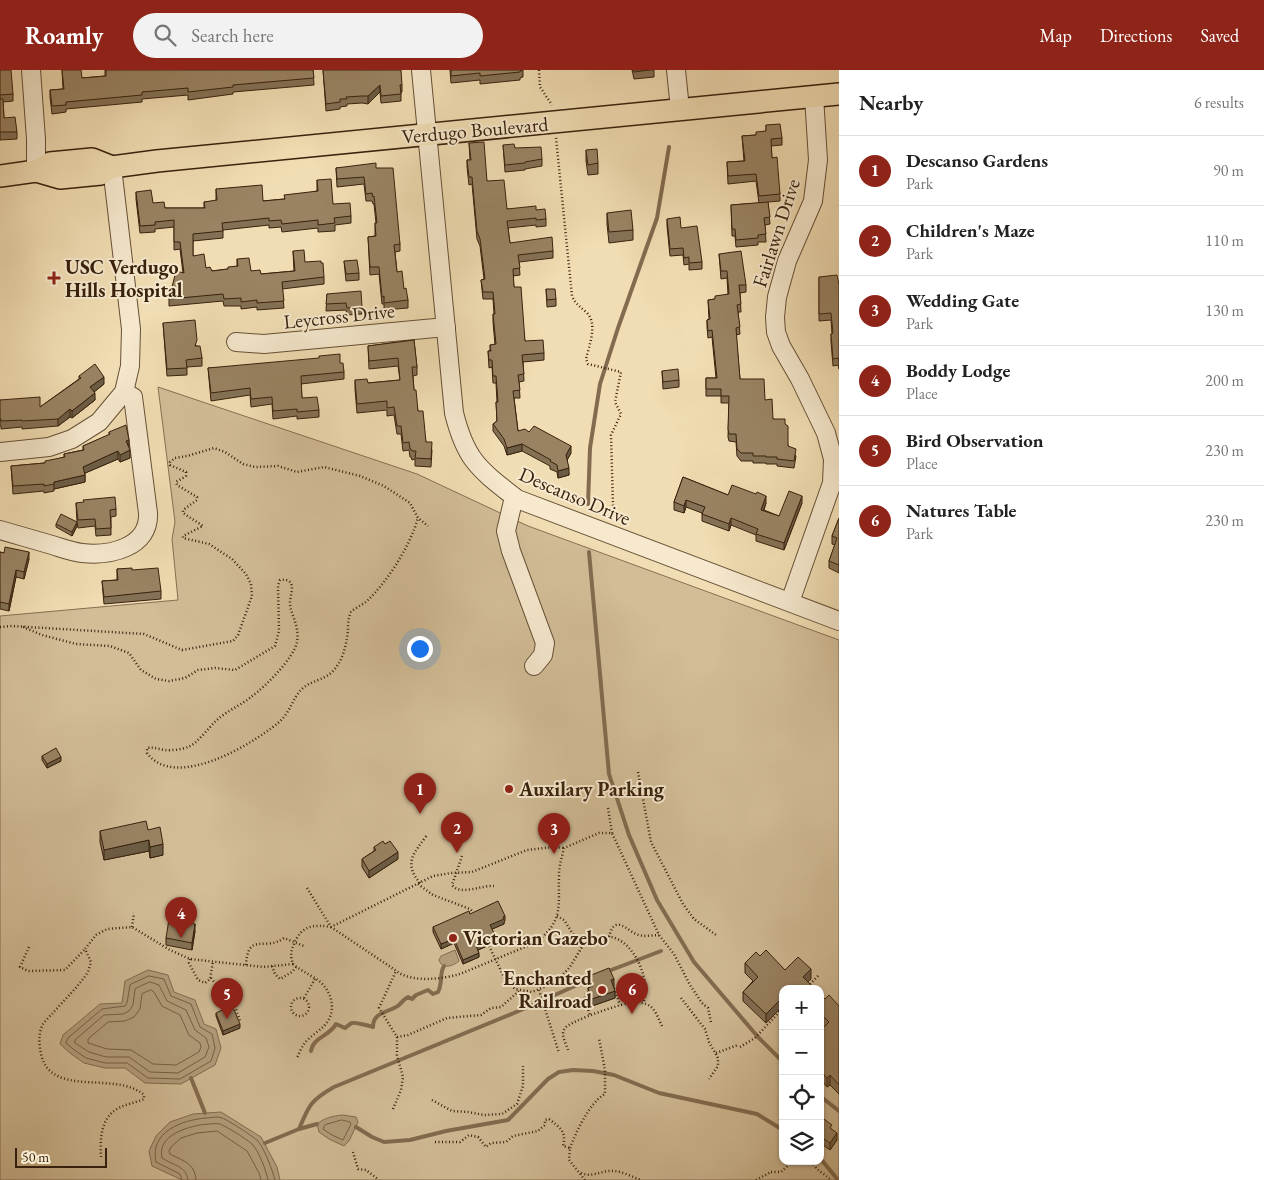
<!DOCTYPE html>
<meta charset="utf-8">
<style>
:root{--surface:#fff;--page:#f2f2f2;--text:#222;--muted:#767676;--line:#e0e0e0;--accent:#8f2418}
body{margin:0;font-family:"EB Garamond",serif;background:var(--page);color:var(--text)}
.controls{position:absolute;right:15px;bottom:15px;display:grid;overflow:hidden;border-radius:10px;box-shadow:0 1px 4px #0004}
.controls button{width:45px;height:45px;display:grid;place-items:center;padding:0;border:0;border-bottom:1px solid var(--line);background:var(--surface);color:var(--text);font:25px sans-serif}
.scale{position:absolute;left:15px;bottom:12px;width:92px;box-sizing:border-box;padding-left:5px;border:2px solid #39210d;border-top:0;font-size:14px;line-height:18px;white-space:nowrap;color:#39210d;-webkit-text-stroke:4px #f6e9ce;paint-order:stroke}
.you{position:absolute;left:419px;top:578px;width:18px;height:18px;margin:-12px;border:4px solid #fff;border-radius:50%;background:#1a73e8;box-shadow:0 0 0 8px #1a73e833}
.badge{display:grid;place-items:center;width:32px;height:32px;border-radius:50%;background:var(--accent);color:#fff;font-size:16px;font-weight:700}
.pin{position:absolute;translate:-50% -41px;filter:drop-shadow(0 1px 2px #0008)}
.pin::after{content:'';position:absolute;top:26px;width:18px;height:15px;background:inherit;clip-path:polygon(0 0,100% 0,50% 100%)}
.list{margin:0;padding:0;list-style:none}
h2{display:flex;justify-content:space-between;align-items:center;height:65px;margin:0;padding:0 20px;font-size:21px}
h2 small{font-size:16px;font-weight:400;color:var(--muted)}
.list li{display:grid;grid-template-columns:32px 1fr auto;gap:15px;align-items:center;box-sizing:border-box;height:70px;padding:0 20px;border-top:1px solid var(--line)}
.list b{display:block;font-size:19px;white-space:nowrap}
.list p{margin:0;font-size:16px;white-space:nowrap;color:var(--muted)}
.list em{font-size:16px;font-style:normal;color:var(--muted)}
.icon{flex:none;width:28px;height:28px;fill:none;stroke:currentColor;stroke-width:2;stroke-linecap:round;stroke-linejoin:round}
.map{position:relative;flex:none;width:839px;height:1110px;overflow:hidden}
header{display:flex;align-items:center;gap:30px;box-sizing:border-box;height:70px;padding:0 25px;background:var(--accent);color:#fff}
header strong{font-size:24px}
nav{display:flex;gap:28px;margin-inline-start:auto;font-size:18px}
.search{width:350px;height:45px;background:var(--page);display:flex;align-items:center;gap:12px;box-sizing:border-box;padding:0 18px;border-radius:28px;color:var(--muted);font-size:19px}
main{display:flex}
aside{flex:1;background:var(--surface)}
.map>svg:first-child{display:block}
.green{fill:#d2bd97;stroke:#866f52;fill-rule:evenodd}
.water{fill:#b29d7b;stroke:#826b4f}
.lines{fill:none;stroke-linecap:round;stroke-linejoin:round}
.shore{stroke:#765f44;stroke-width:1}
.stream{stroke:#826b4f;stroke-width:4}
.minor-casing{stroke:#675036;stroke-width:20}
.major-casing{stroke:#39210d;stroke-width:24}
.path{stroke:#39210d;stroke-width:2.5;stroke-dasharray:1 2.5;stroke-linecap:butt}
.minor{stroke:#f6e9ce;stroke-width:18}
.major{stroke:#f1ddb3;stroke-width:21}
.wall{fill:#847155;stroke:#39210d}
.shaded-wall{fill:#6b5c45;stroke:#39210d}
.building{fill:#998363;stroke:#39210d}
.poi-dot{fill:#8f2418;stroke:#f6e9ce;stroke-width:2}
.labels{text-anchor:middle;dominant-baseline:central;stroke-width:4;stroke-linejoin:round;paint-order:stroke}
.street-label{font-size:20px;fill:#39210d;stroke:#f6e9ce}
.poi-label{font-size:20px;font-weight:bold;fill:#39210d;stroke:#f6e9ce;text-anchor:start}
</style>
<header>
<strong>Roamly</strong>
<div class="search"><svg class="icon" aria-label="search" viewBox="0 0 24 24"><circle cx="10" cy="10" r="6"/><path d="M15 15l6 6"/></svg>Search here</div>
<nav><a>Map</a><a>Directions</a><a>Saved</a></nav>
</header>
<main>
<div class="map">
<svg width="839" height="1110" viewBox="0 0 839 1110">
<rect width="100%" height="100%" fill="#f1ddb3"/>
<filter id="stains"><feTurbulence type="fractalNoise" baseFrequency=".004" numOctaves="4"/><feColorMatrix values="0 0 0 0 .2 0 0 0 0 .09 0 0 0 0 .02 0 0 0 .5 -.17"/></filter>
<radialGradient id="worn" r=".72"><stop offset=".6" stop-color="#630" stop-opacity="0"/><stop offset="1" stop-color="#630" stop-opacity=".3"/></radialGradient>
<path class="green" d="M158,317L417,404L528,456L839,570V1110H0V546L178,530L172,469L175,452ZM783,919H820V1091H783Z"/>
<g class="water">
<path d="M455,880L459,891C453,896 442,900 439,890L441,886Z"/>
<polygon points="148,900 168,905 174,922 195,930 204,954 216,959 221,978 215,995 181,1014 145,1013 125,998 105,998 84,993 70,983 60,974 63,965 100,934 122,933 125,911"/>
<polygon points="221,1042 261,1067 277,1097 280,1110 182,1110 152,1096 149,1081 156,1066 170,1052 193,1044"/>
<path d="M342,1045L356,1047L358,1052L349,1071L344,1076L329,1069L319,1062L317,1054C324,1048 333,1046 342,1045Z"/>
</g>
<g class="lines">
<g class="shore">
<polygon points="149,906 164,909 171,926 191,934 200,957 212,964 215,978 211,991 180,1009 148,1008 127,993 105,993 86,988 73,979 66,973 68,968 102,939 125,936 127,933 130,915"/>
<polygon points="150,912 159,915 167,931 186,940 195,960 206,968 209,977 205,987 178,1003 150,1002 129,987 106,987 89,982 75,973 75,970 104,945 123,944 129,941 133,935 135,919"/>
<polygon points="151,920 154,922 162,936 180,945 189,965 200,973 201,977 199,982 176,995 153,994 131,980 107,979 88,973 88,969 108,952 125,951 134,947 140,939 142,924"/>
<polygon points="342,1050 350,1052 351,1054 343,1070 332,1065 323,1059 325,1055"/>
<path d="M182,1110L180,1104L156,1092C149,1062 182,1050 206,1048C211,1048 217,1046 222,1048C228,1050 254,1067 258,1071C265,1080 272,1099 275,1110"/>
<path d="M188,1110C187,1096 172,1095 162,1088C156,1064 192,1055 209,1054C212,1054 217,1053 220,1054C227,1057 247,1069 253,1075C259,1082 266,1100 268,1110"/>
<path d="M196,1110C195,1093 183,1091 170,1084L169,1081L171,1077L181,1068L197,1063L217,1061L247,1081L259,1103L261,1110"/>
</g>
<g class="stream">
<polyline points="588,434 590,378 600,314 618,258 657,148 669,77"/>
<polyline points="589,482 609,704 629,765 657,830 694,892 758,967 783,992"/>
<polyline points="606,902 661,881"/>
<path d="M311,981C313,967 330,966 336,954L345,958C347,957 349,954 352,953C354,952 370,956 373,957C373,943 385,943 396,937C401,935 402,930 408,927L412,929L416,925L428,920L433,924L438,922C443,913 439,904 444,896"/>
<polyline points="191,1008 205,1043"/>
<polyline points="820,1026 839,1041"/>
<polyline points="356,1057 372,1067 384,1072 410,1070 446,1061 508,1050 548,1009 559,1002 573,1000 593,1001 614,1005 659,1023 757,1044 783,1060"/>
<path d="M299,1059C309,1035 311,1030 334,1017L514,943L593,908"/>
<polyline points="265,1073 299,1059 317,1054"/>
<polyline points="820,1088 838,1110"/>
</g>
<g class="minor-casing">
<g id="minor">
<polyline points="31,0 36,69 36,101"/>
<path d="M421,0L454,343C466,391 479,399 517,429L839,551"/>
<polyline points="676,0 680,39"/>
<polyline points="236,272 264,274 446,257"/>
<polyline points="0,382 49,377 72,369 99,352 124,322 130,296 131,259 112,97"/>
<polyline points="514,427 506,461 511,481 545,573 543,585 534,596"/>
<path d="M0,460C17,465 35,470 52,475C62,478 72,482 82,483C109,486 150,478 148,443L133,327L124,322"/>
<polyline points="790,532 832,413 833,389 826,363 800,309 781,276 776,262 775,247 777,227 787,191 813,131 818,90 814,26"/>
</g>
</g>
<g class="major-casing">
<g id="major">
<polyline points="36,101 50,93 92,89 112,97"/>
<polyline points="0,106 36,101 60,108 101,104 112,97 157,91 839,24"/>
</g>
</g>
<g class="path">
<polyline points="539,0 540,17 552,35"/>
<path d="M556,68L572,226C575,234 581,237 587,243C598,254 589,276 586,289L588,294L621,302L615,332L621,344L611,365L613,436L617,451"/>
<polyline points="0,557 12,556 144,564 182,580 233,571 238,565 252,526 251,514 246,504 232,489 209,474 183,468 183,466 203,456 183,443 183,440 197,430 197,427 177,415 176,412 186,406 186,402 170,395 170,392 175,388 187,386 214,378 225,382 243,394 255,397 278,396 297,402 324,397 360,406 384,416 410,433 418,448 428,456"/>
<path d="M23,557L42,565L76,574L110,576L129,583L141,600L156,609L169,611L185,608L198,600L215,598L235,600L275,576L279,561L278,515L280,510C296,508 292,520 290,531C289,543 300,554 297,572C294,588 265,617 251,627C240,636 226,641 216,651C209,657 197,674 188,677C183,679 171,681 165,680C158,679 155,677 147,678V683C175,721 251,675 278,653C291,642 293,627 302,619C310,611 324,610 332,602C343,591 346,576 348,561C348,555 348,548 351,542C355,538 362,535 367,531C388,511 410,476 418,448"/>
<polyline points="638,702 651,772 683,834 694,849 716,865"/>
<polyline points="608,738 612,763"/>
<path d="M462,786L452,815C460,826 482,815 494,816"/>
<path d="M420,813C403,793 414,783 427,765"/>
<polyline points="418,814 433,825 470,839 475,844"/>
<path d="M307,818L331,857L401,904C418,912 442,909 460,904L537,872C564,849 558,837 559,805C559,795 562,787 564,778L599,763H612L659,865L674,884L690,915L702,933L708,938L711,952"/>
<polyline points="557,846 564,850 573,864 584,873"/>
<polyline points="132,857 134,843"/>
<path d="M609,867C615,842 627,862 639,865C646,867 653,865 659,865"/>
<path d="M489,876L506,911L515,919L532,922L556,912L570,897L585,872C591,870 598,866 604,866C628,866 642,893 645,913C645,920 644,927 644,933"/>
<polyline points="29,877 20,897 28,901 65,900 85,879"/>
<polyline points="190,889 189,893 198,910 205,913 210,909 213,892"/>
<path d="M293,894C301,901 311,905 319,911C333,922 337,943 324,956C318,962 309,967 304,974C301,978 299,984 297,988"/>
<path d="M246,895C248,861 265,882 284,868L304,876"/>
<polyline points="272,896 275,904 280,909 292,902 296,897"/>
<polyline points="211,908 219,918 233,924"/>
<polyline points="611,919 614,918 620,935"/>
<polyline points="805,919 819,905"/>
<polyline points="539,920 559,983"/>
<polyline points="589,923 584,925 590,946"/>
<circle cx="300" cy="937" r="9"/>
<polyline points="304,928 315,909"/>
<polyline points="681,928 705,959 709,972 718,988 718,996 709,1009"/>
<polyline points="238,953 240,951 235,936 233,924 241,917"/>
<polyline points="397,967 408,965 447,948 481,945 491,938 501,937 520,920"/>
<polyline points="740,977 755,968 783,938"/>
<path d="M568,980C566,973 560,965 565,958C570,951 625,932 635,932C638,932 643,933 646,934C655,937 658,948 662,956"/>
<polyline points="716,983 738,975"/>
<polyline points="432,1030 452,1041 468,1042 484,1045 502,1044 517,1034 523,1016 523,996"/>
<polyline points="393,1039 401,1020 403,1007 397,985 397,967 379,938 396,901"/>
<path d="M435,1072H460L469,1065L478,1067L486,1077L491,1073L506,1072L513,1066L538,1061L545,1055V1050L549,1049C559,1057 567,1061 563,1076L570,1078L569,1090L585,1110"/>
<path d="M570,1078C576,1062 590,1032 605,1024V1000L599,968"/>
<polyline points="353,1082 358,1099 366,1100 379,1110"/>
<path d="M101,1087C100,1071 100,1049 117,1039C125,1034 135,1033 144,1029V1025C116,1000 51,1029 41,984C39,975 38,963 43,954C46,950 50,946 53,943C65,929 79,916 88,902L91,892L85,879L96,865L107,859L132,857L170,880L190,889L263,897L293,894C290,886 291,881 294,874C301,856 313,854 331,857L433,806L451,803L472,802L527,780L553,777L564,778"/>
<path d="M812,1091C816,1101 824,1103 831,1110"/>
<polyline points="771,1102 781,1102 793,1091"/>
<path d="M581,1103C592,1108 602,1100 613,1101C622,1101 632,1107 641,1110"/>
<polyline points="756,1110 771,1102"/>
</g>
<use href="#minor" class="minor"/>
<use href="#major" class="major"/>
</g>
<g class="wall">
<polygon points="0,0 13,24 13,31 3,32 4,48 17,62 17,69 0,70"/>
<polygon points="62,0 82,8 105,6 105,0 313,0 314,15 233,22 233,24 188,30 188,25 142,29 142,32 66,39 66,42 52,44 50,27 50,20 63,19"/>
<polygon points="323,0 402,15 402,22 401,22 401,31 381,33 380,22 368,34 362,33 347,34 347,36 340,37 340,39 326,41"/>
<polygon points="450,0 523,0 523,7 520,8 520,10 480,14 480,10 451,13"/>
<polygon points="632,0 654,0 654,7 634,9"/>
<polygon points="766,55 782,68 782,75 771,76 772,88 780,124 780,131 768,132 770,154 765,155 766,172 758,172 758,175 736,177 735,166 732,166 731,135 759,133 756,111 728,114 727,92 744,91 742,66 756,65 766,61"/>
<polygon points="469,73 487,111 507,139 536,140 546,149 546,156 536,157 536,155 508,158 510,173 553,181 553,188 519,192 520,205 513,206 514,217 525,271 544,283 544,290 523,292 524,311 519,312 520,328 514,328 518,361 529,362 571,383 567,390 569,405 558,408 557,402 550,399 550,396 522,381 507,385 504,376 493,361 493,354 497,351 496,332 497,332 496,313 493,313 492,297 489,298 488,281 490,281 490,275 495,275 493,252 493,244 494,244 493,229 483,229 481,210 484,209 480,176 477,169 472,114 469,115 467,97 467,90 470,90"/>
<polygon points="503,75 515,78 542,89 542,96 525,99 525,100 505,102"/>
<polygon points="586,80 598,93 598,104 588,105 586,91"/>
<polygon points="336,98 376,98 400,174 400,181 395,182 397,202 408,230 408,238 384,240 384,234 382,234 379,204 370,205 368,167 375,166 375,153 376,153 374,134 373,134 372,131 366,131 364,114 337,117"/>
<polygon points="317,110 333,134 351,146 351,153 335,155 335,161 318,162 318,158 282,162 281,157 269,158 269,155 223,160 223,168 193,171 193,186 206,198 212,201 228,199 237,196 237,189 251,201 261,204 294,201 293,181 305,192 324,207 324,214 282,219 284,238 257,240 257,237 241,239 241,236 224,236 223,231 169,236 169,229 183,203 180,179 174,180 174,157 155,159 155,162 140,163 136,129 136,122 153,133 165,138 204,138 204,132 216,131 216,119 263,131 284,129 317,121"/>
<polygon points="607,143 633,160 633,170 609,173 607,154"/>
<polygon points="667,149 681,158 702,192 702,199 689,200 689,194 684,195 683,185 670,186 667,156"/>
<polygon points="719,184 746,215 746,222 740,223 741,242 738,242 740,264 736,265 740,309 765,330 773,349 785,354 788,376 796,386 794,398 777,396 777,394 766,394 766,393 753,393 753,391 741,391 737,386 736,372 729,371 728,367 729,333 721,333 721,326 706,326 706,308 716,308 712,267 708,268 707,257 707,250 709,249 708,230 715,229 728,224 727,208 721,209"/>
<polygon points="344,191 359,203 359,210 346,211"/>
<polygon points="819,207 839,215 839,299 838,295 833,296 831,272 831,264 832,264 831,250 819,251"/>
<polygon points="546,219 556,229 556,236 547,237"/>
<polygon points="327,224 362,237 362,244 347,245 346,240 326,241"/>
<polygon points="163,253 197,276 202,288 202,296 187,297 187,305 167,306"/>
<polygon points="414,270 417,297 417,305 413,306 414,320 418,341 426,372 432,380 431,397 415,396 415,389 412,390 411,387 410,387 409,380 403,381 401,364 397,364 394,345 387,346 387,340 357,343 355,319 355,310 368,313 400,310 398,296 369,299 368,276"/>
<polygon points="340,293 344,302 344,309 301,314 302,328 319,340 319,347 297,349 297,346 273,349 272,334 251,337 250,325 211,331 208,298"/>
<polygon points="662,301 679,310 679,317 663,319"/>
<polygon points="79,306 104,314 94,322 95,330 72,348 70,347 58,356 22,359 22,357 1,359 1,356 0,356 0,330 40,337 79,309"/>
<polygon points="109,362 129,377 130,388 120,392 118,389 85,403 85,412 54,419 54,421 44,423 44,421 13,424 11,396 45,393 64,387 64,384 83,380 83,376 109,365"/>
<polygon points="683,407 728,425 766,433 764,440 779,446 802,433 784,480 756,471 756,465 731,455 729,461 702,451 702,443 686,437 684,443 674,440 674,432"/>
<polygon points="76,433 116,439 116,446 111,447 111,465 96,466 95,456 78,458 77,453 77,456 72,466 56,457 56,454 77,452"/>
<polygon points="839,448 839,503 829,498 829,491 835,475 832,474 832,466"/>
<polygon points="0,482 29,489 24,509 16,507 9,541 0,539"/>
<polygon points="117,499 132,500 161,521 161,529 104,534 102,511 117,510"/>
<polygon points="42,686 61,691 47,698 42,690"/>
<polygon points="148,760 163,785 150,788 149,781 104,790 100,772 100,761"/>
<polygon points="385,774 398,789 369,808 362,797 362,789 374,781 374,777"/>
<polygon points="470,844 505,851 504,852 504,854 492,859 496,872 478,880 479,887 463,894 454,873 441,879 433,862 433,857"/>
<polygon points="195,861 192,880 166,875 166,868"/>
<polygon points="760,886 785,900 811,909 783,919 783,936 766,953 743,931 743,922 753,911 745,903 745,893"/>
<polygon points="589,906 614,917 615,928 592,936 588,925 588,918 590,917 589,913"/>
<polygon points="820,924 825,929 839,936 839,1024 830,1015 827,1017 820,1009 820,961 824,957 820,953"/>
<polygon points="216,943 240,958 223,965 216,946"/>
<polygon points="820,1046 832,1060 837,1070 830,1080 820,1073"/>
</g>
<g class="shaded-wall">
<polygon points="380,15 380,22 368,34 368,26"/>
<polygon points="104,307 104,314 90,325 90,317"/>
<polygon points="95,323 95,330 72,348 72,341"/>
<polygon points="70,339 70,347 58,356 58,349"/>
<polygon points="129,370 129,377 126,371"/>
<polygon points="522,374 522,381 507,385 507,378"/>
<polygon points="571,376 571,383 566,392 566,385"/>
<polygon points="130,380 130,388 120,392 120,385"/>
<polygon points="118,381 118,389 83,404 83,397"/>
<polygon points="569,398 569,405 558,408 558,401"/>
<polygon points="85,405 85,412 54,419 54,412"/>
<polygon points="766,426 766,433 761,447 761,440"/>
<polygon points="802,426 802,433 784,480 784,473"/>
<polygon points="686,430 686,437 684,443 684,436"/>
<polygon points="731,448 731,455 729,461 729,454"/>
<polygon points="77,452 77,456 72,466 72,462"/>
<polygon points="29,482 29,489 24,509 24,502"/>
<polygon points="16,500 16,507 9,541 9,534"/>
<polygon points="61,687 61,691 47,698 47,694"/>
<polygon points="149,770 149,781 104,790 104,780"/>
<polygon points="163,774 163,785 150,788 150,777"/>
<polygon points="398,782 398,789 369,808 369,801"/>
<polygon points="505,846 505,851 504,852 504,854 490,860 490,855"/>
<polygon points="195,854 195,861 192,880 192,873"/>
<polygon points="496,867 496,872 476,881 476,876"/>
<polygon points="454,869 454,873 441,879 441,874"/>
<polygon points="479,883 479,887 463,894 463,890"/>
<polygon points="811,899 811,909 803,916 803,907"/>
<polygon points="614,909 614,917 611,918 611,910"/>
<polygon points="615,921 615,928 592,936 592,929"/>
<polygon points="783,927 783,936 766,953 766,944"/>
<polygon points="240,954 240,958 223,965 223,961"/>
<polygon points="830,1005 830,1015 827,1017 827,1008"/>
<polygon points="837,1063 837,1070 830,1080 830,1073"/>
</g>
<g class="building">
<polygon points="0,0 11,0 13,24 0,25"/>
<polygon points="62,0 81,0 82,8 106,6 106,0 313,0 314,8 233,15 233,17 188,22 188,18 142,22 142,25 66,32 66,35 52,36 50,20 64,19"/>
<polygon points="323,0 401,0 402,15 400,15 401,24 381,26 380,15 368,26 362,26 346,27 347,29 340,29 340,32 326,34"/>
<polygon points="451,0 523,0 520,1 520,2 480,6 480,3 451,6"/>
<polygon points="633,0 649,0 634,2"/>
<polygon points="0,29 3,29 4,48 15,47 17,62 0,62"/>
<polygon points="780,54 782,68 771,69 772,88 777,87 780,124 759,126 756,104 728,106 727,92 745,91 742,66 756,65 756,62 766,61 766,55"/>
<polygon points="484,72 487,111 504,110 507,139 536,136 536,140 545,139 546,149 536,150 536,148 507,151 510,173 552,167 553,181 518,185 520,198 513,199 514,217 521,217 525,271 543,270 544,283 522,285 524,304 518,305 520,320 513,321 518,361 525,359 529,362 534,356 571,376 566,385 569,398 558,401 557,395 550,391 551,390 522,374 507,378 504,369 493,354 497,351 496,332 498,332 496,306 493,306 492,290 489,290 488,281 491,281 490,275 496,274 493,244 495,244 493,222 483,222 481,210 485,209 480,169 477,161 472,107 469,107 467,90 471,90 469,73"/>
<polygon points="514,74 515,78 541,77 542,89 525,92 525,93 505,95 503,75"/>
<polygon points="597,79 598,93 588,95 586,80"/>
<polygon points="376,93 376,98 393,98 400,174 394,175 397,202 402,201 404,219 406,218 408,230 384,233 384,226 382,227 379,197 370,197 368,167 376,166 375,153 377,153 374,126 373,127 372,123 366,124 364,107 337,109 336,98"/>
<polygon points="331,109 333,134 350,133 351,146 334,148 335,153 318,155 318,150 282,154 281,150 269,151 269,148 222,153 223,161 193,164 193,186 204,184 206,198 210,197 212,201 228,199 228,197 238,196 237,189 249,188 251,201 260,200 261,204 295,201 293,181 304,180 305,192 321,191 321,193 323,193 324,207 282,212 284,231 257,233 257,230 241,232 241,228 224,229 223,224 169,229 176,201 184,203 180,172 174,172 174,150 155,152 155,155 140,156 136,122 151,120 153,133 164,132 165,138 205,138 204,132 217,130 216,119 262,115 263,131 285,129 284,125 318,121 317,110"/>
<polygon points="768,132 770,147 764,148 766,164 758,165 758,168 736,170 735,159 732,159 731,135"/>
<polygon points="631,140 633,160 609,162 607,143"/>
<polygon points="680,147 681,158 697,156 702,192 689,193 689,187 684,188 683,178 670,179 667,149"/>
<polygon points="741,181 746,215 739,215 741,234 737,235 740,257 736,258 740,309 764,309 765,330 772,329 773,349 785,349 785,354 788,356 788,376 796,379 794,391 777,389 777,387 766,387 766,386 753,386 753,383 741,383 737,379 736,364 729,364 728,359 729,326 721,326 721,319 706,319 706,308 717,308 712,260 708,261 707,250 710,249 708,230 715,229 715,226 729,224 727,201 721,201 719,184"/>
<polygon points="357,190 359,203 346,204 344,191"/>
<polygon points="837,205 839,215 839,291 838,288 833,289 831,264 833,263 831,243 819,244 819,207"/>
<polygon points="546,219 555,219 556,229 547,230"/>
<polygon points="361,221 362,237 347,238 346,233 326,234 327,224"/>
<polygon points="195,250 197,270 195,276 200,276 202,288 186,290 187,298 167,299 163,253"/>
<polygon points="414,270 417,297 412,297 414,320 416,320 418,341 423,341 426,372 432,372 431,389 415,388 416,381 412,381 411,379 410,379 409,372 403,373 401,356 397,356 394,337 387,338 387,331 357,334 355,310 367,309 368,313 400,310 398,288 369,291 368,276"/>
<polygon points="340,284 340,293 343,293 344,302 301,306 302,328 317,327 319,340 297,342 297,339 273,341 272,327 251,329 250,318 211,323 208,298 319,288 319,286"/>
<polygon points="95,294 104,307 90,317 95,323 72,341 70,339 58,349 22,351 22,350 1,351 1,349 0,349 0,330 40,327 40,337 81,308 79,306"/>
<polygon points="678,299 679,310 663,312 662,301"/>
<polygon points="126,355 129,370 126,371 130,380 120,385 118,381 83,397 85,405 54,412 54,414 44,416 44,414 13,416 11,396 45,393 45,391 65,387 64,384 84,380 83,376 110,364 109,362"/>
<polygon points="683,407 728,425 732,415 756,424 757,422 766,426 761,440 779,446 789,421 802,426 784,473 756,464 758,459 731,448 729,454 702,444 705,437 686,430 684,436 674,432"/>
<polygon points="115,427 116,439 110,440 111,458 96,459 95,449 78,450 76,433 84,432 83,430"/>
<polygon points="61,444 77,452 72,462 56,454"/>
<polygon points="839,448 839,495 829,491 837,468 832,466"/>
<polygon points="5,477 29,482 24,502 16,500 9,534 0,532 0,482 4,483"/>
<polygon points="132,498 132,500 158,498 161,521 104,527 102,511 118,510 117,499"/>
<polygon points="56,678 61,687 47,694 42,686"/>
<polygon points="146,751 148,760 160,757 163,774 150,777 149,770 104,780 100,761"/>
<polygon points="383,771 385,774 390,771 398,782 369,801 362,789 376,780 374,777"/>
<polygon points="498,831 505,846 503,847 504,849 490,855 496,867 476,876 479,883 463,890 454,869 441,874 433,857 469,841 470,844"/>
<polygon points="169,849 195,854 192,873 166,868"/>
<polygon points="766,880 785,900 798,887 811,899 803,907 815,919 783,919 783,927 766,944 743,922 758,907 745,893 756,882 760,886"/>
<polygon points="609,898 614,909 611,910 615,921 592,929 588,918 593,916 589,906"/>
<polygon points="820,924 825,929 829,925 839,936 839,1015 830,1005 827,1008 820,1000 820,961 829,952 820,943"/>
<polygon points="232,935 240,954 223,961 216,943"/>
<polygon points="820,1046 832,1055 830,1058 837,1063 830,1073 820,1066"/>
</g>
<g class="poi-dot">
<path d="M51.5 200.5h5v5h5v5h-5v5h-5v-5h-5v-5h5z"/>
<circle cx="509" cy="719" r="5"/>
<circle cx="453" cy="868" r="5"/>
<circle cx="602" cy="920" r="5"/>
</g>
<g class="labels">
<g class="street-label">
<text transform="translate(475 60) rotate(-5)">Verdugo Boulevard</text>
<text transform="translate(776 163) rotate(-72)">Fairlawn Drive</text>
<text transform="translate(339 246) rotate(-6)">Leycross Drive</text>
<text transform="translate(575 426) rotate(23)">Descanso Drive</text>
</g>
<g class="poi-label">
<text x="65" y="197">USC Verdugo<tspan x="65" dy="23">Hills Hospital</tspan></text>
<text x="519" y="719">Auxilary Parking</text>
<text x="463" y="868">Victorian Gazebo</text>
<text x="592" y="908" text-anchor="end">Enchanted<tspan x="592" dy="23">Railroad</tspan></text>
</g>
</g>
<rect width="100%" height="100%" filter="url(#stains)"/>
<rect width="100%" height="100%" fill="url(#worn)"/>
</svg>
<div class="controls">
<button>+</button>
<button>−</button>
<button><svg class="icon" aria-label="locate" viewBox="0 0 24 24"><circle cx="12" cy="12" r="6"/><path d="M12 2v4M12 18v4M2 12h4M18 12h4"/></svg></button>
<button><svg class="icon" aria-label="layers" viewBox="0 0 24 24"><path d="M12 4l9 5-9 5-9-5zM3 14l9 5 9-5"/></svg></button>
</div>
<div class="scale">50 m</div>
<div class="you"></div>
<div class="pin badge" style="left:420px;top:744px">1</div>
<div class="pin badge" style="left:457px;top:783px">2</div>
<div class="pin badge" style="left:554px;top:784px">3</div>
<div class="pin badge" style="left:181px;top:868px">4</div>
<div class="pin badge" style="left:227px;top:949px">5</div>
<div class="pin badge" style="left:632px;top:944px">6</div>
</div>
<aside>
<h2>Nearby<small>6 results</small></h2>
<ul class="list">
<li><span class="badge">1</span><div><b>Descanso Gardens</b><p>Park</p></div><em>90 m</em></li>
<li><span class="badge">2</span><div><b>Children's Maze</b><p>Park</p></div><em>110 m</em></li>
<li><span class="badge">3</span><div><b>Wedding Gate</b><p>Park</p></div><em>130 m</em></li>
<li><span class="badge">4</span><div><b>Boddy Lodge</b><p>Place</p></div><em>200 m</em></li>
<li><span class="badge">5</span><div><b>Bird Observation</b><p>Place</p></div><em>230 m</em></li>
<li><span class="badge">6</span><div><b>Natures Table</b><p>Park</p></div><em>230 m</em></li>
</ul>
</aside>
</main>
